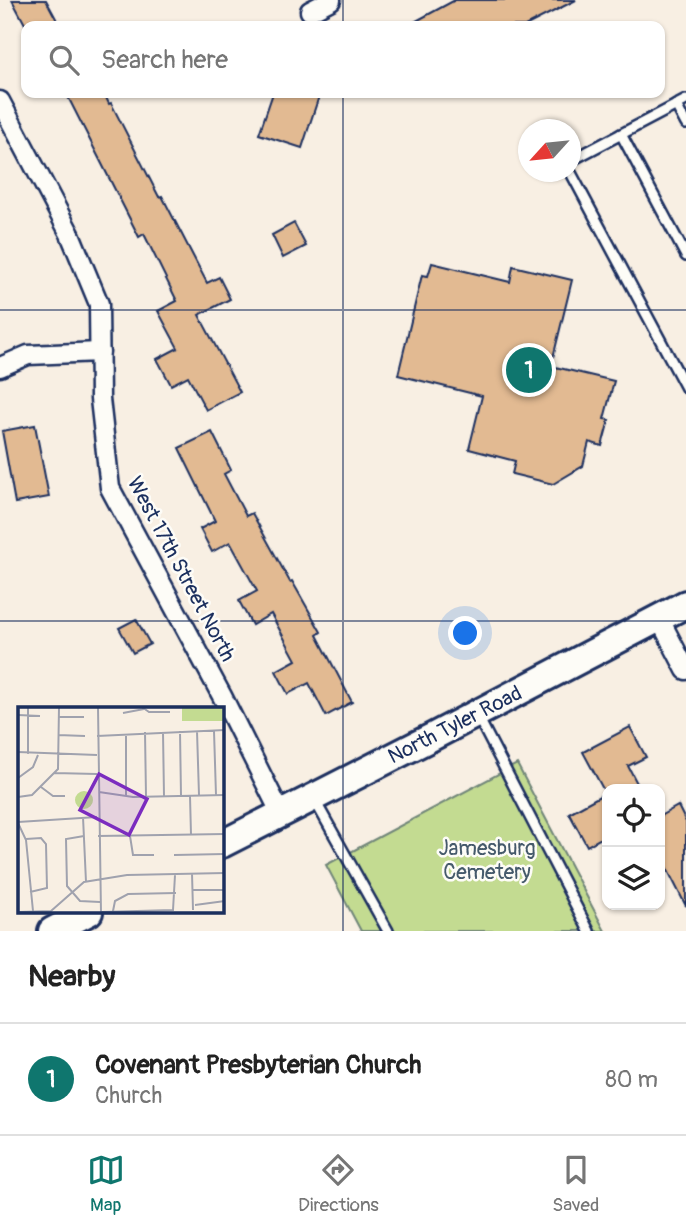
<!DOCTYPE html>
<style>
:root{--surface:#fff;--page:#f2f2f2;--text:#222;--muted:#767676;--line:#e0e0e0;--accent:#0f766e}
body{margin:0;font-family:Pangolin,sans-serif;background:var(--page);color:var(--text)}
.controls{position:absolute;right:21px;bottom:21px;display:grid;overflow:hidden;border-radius:14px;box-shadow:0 2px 5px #0004}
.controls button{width:63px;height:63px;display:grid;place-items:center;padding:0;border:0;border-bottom:2px solid var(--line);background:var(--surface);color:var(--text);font:35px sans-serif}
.compass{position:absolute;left:518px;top:119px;width:63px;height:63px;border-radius:50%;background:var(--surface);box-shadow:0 2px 5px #0004;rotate:243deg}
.you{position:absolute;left:466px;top:634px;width:24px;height:24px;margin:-18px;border:5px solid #fff;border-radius:50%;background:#1a73e8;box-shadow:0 0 0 10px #1a73e833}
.badge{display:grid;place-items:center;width:46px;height:46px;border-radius:50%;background:var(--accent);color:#fff;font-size:23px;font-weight:700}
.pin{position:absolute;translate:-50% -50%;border:4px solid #fff;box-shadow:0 2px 7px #0006}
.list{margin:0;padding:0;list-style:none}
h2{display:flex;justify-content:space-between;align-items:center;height:91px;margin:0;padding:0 28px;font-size:30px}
h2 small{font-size:23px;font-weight:400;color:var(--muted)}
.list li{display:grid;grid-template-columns:46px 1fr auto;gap:21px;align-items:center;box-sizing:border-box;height:112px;padding:0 28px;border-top:2px solid var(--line)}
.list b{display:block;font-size:26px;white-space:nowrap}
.list p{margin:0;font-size:23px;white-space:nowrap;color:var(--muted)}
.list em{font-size:23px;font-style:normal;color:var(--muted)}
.icon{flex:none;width:38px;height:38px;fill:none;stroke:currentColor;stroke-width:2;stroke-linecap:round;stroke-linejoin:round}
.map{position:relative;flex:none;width:686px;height:931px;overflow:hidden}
.search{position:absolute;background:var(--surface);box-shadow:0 2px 5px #0004;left:21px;right:21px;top:21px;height:77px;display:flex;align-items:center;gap:18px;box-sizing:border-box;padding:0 24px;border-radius:14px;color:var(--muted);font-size:26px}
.sheet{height:203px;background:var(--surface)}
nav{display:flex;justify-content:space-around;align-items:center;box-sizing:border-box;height:98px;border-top:2px solid var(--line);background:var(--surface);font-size:19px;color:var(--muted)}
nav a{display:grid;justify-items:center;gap:4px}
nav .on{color:var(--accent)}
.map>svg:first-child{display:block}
.green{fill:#c3db91;stroke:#6f8578;stroke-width:2}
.building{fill:#e2ba92;stroke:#1b2f5e;stroke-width:2}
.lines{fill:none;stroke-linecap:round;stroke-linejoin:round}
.service-casing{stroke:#1b2f5e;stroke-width:14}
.minor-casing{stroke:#1b2f5e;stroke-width:23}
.secondary-casing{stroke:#1b2f5e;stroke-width:32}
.service{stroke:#fdfcf7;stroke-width:9}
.minor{stroke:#fdfcf7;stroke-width:18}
.secondary{stroke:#fdfcf7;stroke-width:26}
.grid{fill:none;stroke:#1b2f5e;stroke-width:2;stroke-opacity:0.55}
.labels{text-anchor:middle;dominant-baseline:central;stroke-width:5;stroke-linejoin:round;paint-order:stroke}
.street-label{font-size:21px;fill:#1b2f5e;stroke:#fdfcf7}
.park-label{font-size:21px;fill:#455a6b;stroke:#fdfcf7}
.inset-road{fill:none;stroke:#a0a2ae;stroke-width:2}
.view{fill:#7b2cbf;fill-opacity:0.15;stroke:#7b2cbf;stroke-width:3.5}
.inset-edge{fill:none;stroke:#1b2f5e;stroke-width:3.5}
</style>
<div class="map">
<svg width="686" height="931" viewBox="0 0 686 931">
<rect width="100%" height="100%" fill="#f8efe3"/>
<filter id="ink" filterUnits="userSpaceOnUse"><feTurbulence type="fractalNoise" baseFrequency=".0143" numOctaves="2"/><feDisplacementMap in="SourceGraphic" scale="14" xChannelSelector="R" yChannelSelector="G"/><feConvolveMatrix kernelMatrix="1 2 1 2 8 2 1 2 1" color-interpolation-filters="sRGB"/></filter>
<g filter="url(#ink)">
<polygon class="green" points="517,764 605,931 361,931 326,865"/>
<g class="building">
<polygon points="12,0 46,0 60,26 26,26"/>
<polygon points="455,0 576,0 525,26 407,26"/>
<polygon points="66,93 104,93 109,104 111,103 159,197 162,196 207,283 219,277 230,299 199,315 240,392 206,410 188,376 171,385 157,359 178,348 158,311 177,301 144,234 139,237"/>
<polygon points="273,93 320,93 302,148 259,134"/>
<polygon points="294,223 306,246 283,258 272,235"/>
<polygon points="432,263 510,282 513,266 572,280 551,366 614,381 604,419 609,420 602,446 589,442 583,466 553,484 512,474 515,461 469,449 482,396 398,375 422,275 428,276"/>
<polygon points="35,425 49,497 15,503 2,431"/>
<polygon points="212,432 231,470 224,474 246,516 252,513 290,582 292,581 321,632 317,635 352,702 326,716 309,683 288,694 276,671 296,660 271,614 252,625 239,601 257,591 230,542 212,552 200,529 215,521 179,448"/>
<polygon points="136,619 150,644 133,653 119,628"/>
<polygon points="630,727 646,757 628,766 640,789 603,789 583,752"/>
<polygon points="607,792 607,835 587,846 569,813"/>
<polygon points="678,806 686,822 686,906 660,855 660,816"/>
</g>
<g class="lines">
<g class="service-casing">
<g id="service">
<polyline points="676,105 686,124"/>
<polyline points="621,134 686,256"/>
<polyline points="570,161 686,100"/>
<polyline points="570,171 686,388"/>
<polyline points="477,715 589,931"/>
<polyline points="314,799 388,931"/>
</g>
</g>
<g class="minor-casing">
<g id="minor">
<polyline points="310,11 331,0"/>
<polyline points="0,101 70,234 99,304 100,399 110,488 222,696 281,814"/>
<polyline points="0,367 28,355 100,352"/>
<polyline points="659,618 686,670"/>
</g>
</g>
<g class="secondary-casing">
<g id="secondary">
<polyline points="222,844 432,737 686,604"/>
<polyline points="52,931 89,912"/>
</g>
</g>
<use href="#service" class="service"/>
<use href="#minor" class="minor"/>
<use href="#secondary" class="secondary"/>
</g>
</g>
<path class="grid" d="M343,0V26M343,93V931M0,310H686M0,621H686"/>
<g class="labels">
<g class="street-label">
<text transform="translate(181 569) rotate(62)">West 17th Street North</text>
<text transform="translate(455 725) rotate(-27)">North Tyler Road</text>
</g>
<g class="park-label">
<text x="487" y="848">Jamesburg<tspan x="487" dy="24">Cemetery</tspan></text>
</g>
</g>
<g transform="translate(18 707)">
<rect width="206" height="206" fill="#f8efe3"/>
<path d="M164,0H206V14H164ZM57 93a9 9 0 1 1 18 0a9 9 0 1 1-18 0Z" fill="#c3db91"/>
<path class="inset-road" d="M80,0L83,206M124,0L131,5H152M105,6L126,2M0,8L22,9M41,10H66M162,24L163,89M179,24L181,88M196,24L198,88M127,25L128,89M145,25L146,89M40,28L67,29M79,29L207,23M108,29V88M0,45L79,48M10,47V0M36,66L79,67M0,71L15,60L20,48M23,80L35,89H47M81,85L115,90L207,88M172,89L173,128M0,90L14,88L40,62L41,0M65,110L68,175M0,115L79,110M0,116L8,133L15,204M66,129L48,132L49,179L62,194L82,195M80,129L207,127M112,129L115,148H136M8,132L23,131L28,137L29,181L12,185M156,148L207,147M174,166L175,203M174,183H207M177,198L207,194M95,204L97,194L110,187L158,186M0,205L33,204L66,175L109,168L207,166M83,205L155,203L157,168"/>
<path class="view" d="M81,67L129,92L111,128L62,103Z"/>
<rect width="206" height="206" class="inset-edge"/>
</g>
</svg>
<div class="controls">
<button><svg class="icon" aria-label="locate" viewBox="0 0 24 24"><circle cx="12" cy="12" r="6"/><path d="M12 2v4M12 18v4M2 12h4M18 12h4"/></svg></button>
<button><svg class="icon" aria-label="layers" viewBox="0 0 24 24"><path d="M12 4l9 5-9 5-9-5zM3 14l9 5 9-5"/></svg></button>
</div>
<svg class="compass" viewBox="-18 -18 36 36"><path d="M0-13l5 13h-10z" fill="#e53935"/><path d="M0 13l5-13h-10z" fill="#767676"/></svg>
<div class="you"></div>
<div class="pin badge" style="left:529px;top:370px">1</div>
<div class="search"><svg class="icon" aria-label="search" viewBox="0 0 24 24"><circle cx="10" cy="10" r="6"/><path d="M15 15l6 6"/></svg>Search here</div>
</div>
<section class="sheet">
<h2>Nearby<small></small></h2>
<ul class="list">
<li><span class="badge">1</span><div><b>Covenant Presbyterian Church</b><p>Church</p></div><em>80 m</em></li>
</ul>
</section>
<nav>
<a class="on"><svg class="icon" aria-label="map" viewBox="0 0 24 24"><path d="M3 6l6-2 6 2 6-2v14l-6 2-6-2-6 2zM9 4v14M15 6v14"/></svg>Map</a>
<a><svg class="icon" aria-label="directions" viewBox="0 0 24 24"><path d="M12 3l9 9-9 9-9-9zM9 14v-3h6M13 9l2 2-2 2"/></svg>Directions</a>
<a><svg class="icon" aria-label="saved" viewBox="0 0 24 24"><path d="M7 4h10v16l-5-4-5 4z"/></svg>Saved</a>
</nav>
